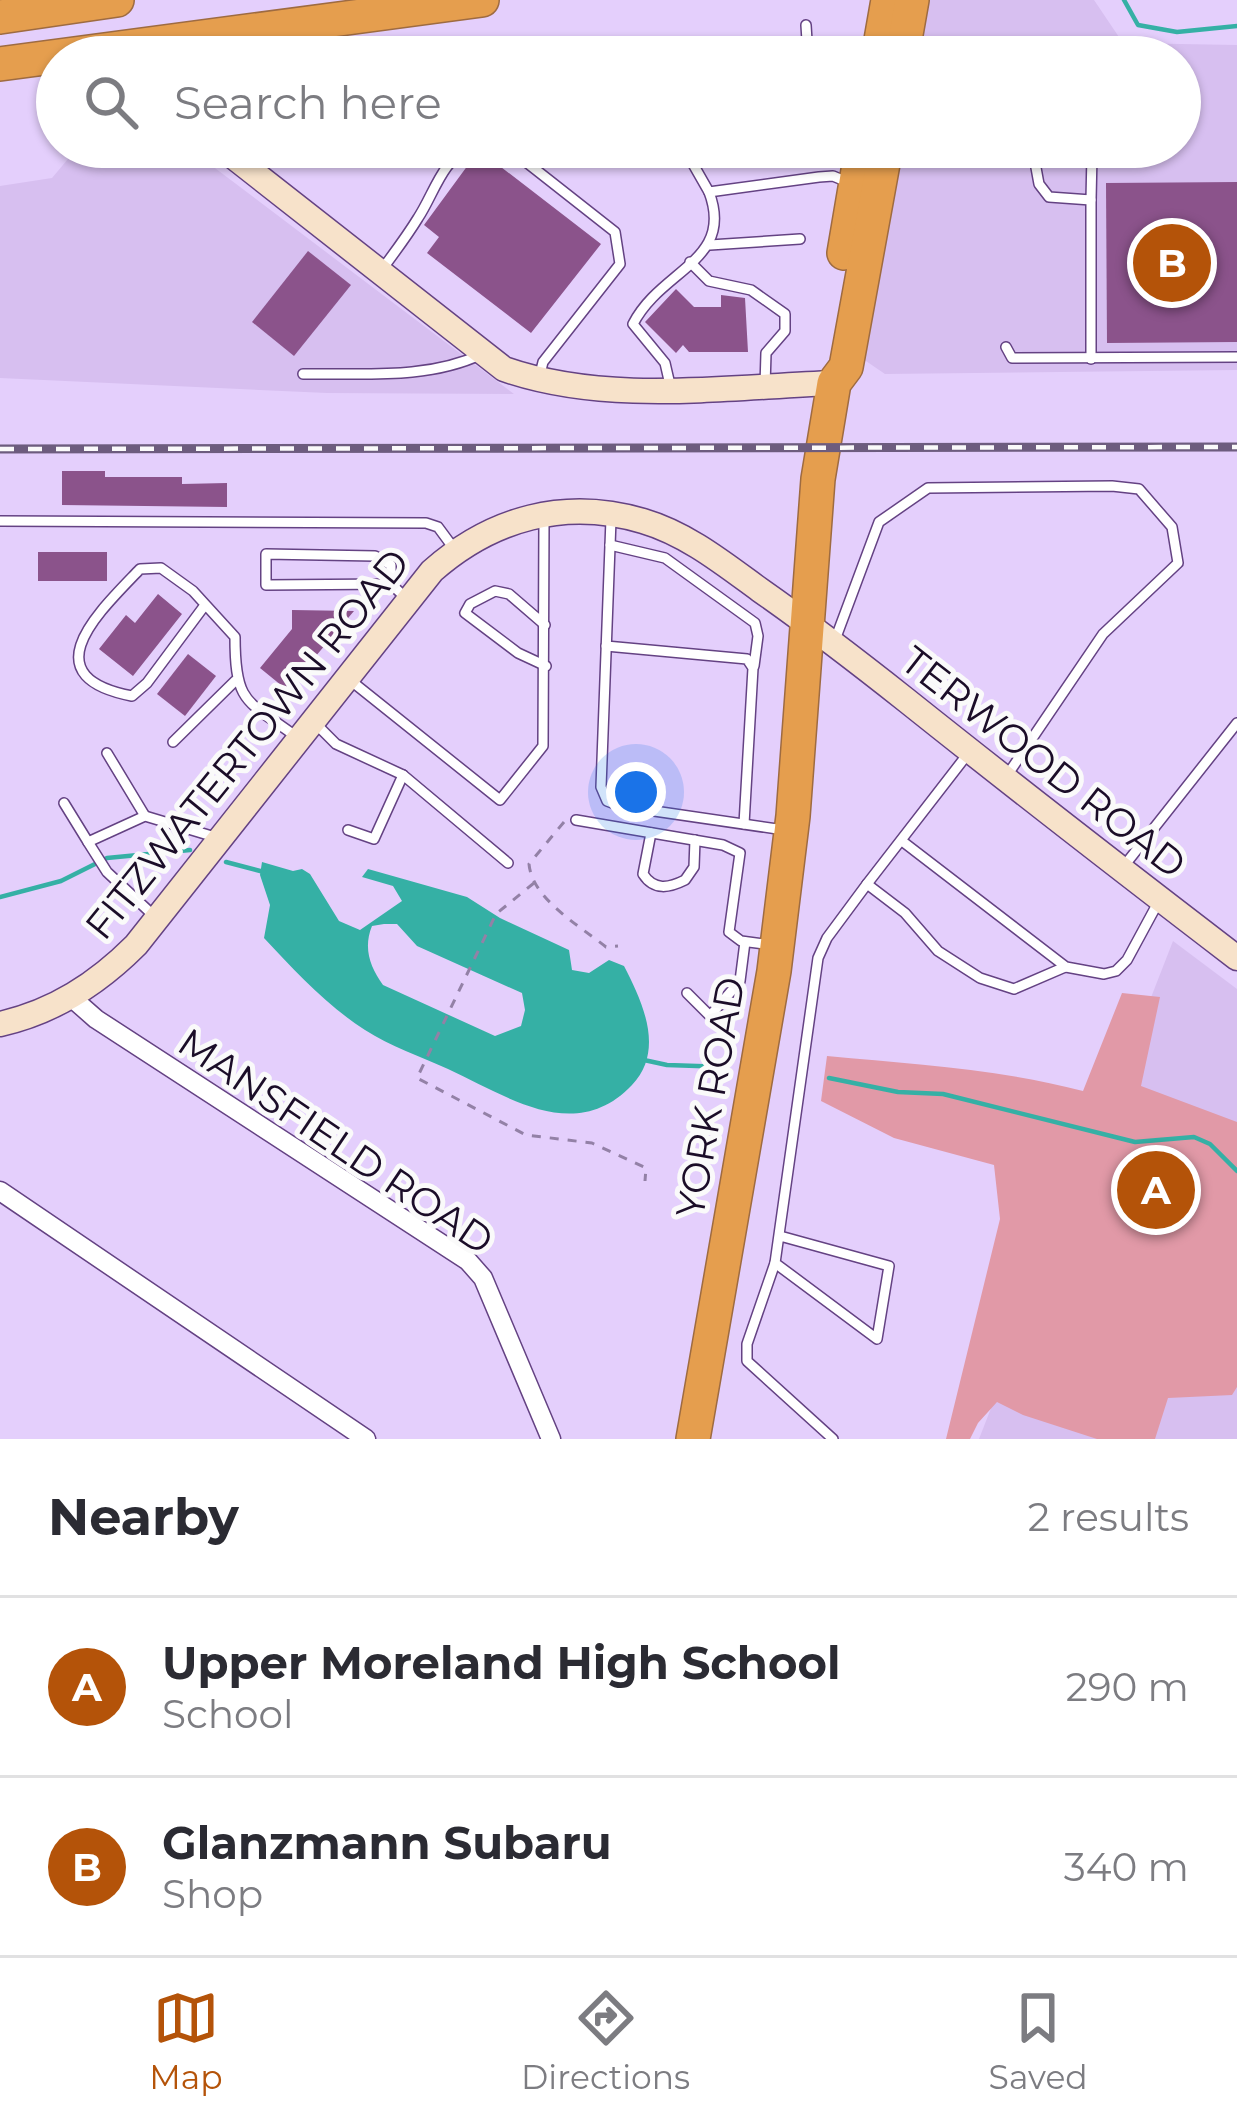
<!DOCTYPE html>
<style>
:root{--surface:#fff;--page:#f2f2f3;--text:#2b2b33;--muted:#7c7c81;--line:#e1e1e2;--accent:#b45309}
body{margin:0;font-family:Montserrat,sans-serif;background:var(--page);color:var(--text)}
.you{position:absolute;left:636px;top:792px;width:42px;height:42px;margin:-30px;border:9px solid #fff;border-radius:50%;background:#1a73e8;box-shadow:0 0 0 18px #1a73e833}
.badge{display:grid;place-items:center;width:78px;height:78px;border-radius:50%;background:var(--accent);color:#fff;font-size:39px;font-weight:700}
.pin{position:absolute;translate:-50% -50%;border:6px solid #fff;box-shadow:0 3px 12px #0006}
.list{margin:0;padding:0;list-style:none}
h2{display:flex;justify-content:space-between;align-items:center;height:156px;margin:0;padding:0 48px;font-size:51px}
h2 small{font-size:39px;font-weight:400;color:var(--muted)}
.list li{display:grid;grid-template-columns:78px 1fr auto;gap:36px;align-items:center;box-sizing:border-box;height:180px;padding:0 48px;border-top:3px solid var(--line)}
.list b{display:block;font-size:45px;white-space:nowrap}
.list p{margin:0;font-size:39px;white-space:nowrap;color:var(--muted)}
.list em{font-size:39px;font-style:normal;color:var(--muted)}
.icon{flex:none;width:66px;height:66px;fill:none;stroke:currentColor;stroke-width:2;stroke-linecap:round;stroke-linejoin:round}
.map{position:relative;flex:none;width:1237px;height:1439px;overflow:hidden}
.search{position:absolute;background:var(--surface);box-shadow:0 3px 9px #0004;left:36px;right:36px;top:36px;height:132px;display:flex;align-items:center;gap:30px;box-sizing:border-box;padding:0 42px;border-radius:66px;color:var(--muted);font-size:45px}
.sheet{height:516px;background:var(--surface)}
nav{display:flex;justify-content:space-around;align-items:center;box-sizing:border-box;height:168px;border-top:3px solid var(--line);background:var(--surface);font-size:33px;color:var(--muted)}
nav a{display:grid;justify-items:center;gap:6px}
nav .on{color:var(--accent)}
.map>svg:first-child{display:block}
.built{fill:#d7bff0}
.green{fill:#e199a7}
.water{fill:#35b0a5;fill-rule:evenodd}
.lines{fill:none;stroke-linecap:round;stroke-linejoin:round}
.stream{stroke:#35b0a5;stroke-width:4.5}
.building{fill:#8b538b}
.lane-casing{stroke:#644283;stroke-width:12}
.street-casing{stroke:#644283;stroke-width:21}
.secondary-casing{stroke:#644283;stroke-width:27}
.highway-casing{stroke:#9e6b41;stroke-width:36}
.path{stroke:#9381a6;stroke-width:3;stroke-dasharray:9 9;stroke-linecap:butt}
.lane{stroke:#fff;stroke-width:9}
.street{stroke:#fff;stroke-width:18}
.secondary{stroke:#f7e2ca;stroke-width:24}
.highway{stroke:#e59e4e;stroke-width:33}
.rail-casing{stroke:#6d5c7e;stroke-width:9}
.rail{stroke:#fafafa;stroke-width:4.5;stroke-dasharray:14;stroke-linecap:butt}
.labels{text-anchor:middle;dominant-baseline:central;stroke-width:10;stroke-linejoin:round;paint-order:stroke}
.street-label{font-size:39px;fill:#1b0d28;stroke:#fafafa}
</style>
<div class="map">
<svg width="1237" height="1439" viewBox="0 0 1237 1439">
<rect width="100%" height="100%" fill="#e4cffc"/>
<g class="built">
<polygon points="920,0 1094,0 1123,43 1237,45 1237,370 885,374 863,359 897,147 1180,147 1180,57 911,57"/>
<polygon points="78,147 187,147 514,394 327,393 0,378 0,186 52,178"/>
<polygon points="1173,941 1237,989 1237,1439 979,1439"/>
</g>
<path class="green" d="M1122,993L1160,997L1141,1086L1237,1122V1387L1232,1395L1168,1398L1155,1439H1097L1023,1415L997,1402L978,1423L970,1439H946L1000,1219L994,1165L894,1138L821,1101L827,1056C913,1064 1000,1069 1083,1091Z"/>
<path class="water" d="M262,862L293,871L302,869L310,874L339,921L360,930L402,901L393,886L362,877L368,869L467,897L500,918L569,950L572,970L589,973L609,960L624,966C643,1003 665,1050 632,1085C575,1145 507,1096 448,1069C421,1057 390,1046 365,1030C326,1005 295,971 264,938L270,905L260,875ZM384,924H397L417,946L522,993L525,1010L521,1026L495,1036L383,985C370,967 363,948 372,926Z"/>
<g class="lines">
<g class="stream">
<polyline points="1124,0 1138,25 1177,32 1237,26"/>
<polyline points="226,862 264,872"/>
<polyline points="0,897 61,881 107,858 190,850"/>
<polyline points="644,1060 667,1065 727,1067"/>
<polyline points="829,1078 898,1092 943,1094 1135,1142 1194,1137 1210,1144 1237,1171"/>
</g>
</g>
<g class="building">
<polygon points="479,150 601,244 531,333 427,253 439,237 424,225"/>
<polygon points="1237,182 1237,342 1107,343 1106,183"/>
<polygon points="308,251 351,285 294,356 252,322"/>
<polygon points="676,289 694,307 721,307 721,295 745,298 748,352 689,352 683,345 676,353 645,322"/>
<polygon points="62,471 105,471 105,477 182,477 182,484 227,483 227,507 62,505"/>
<rect x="38" y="552" width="69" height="29"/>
<polygon points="158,594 182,614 133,676 99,649 126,615 135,623"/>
<polygon points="292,610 354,611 287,690 260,668 292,629"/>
<polygon points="188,654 216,676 185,716 157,694"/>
</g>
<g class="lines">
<g class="lane-casing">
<g id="lane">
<polyline points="806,25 808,57"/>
<polyline points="507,147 615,232 620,264 543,362 540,374"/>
<polyline points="690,147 693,164 709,192 819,177 833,176 850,183"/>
<polyline points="1034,157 1039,184 1049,197 1091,200 1092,154"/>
<polyline points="1091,200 1091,359"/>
<polyline points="710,245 800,239"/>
<polyline points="690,262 709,281 751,290 785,314 785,331 766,353 765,386"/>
<path d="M383,268C395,252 407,236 418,218C434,194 442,159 471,147"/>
<polyline points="1006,347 1012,358 1237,357"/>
<path d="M303,374C363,373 427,380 482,354"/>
<path d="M671,389L665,363L633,324C661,269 735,261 709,192"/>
<polyline points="611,519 601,787 607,801 620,806 784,830"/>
<polyline points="0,521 426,523 438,527 455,550"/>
<polyline points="610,545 665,558 755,623 758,636 754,666"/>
<polyline points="391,584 391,565 375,556 266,554 266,585 391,584 407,599"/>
<path d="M205,605L147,683L132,696C29,676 100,611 140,569L161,568L193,591L235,637C235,705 247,700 298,738"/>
<polyline points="545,625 509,594 495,591 470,604 465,613 518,653 546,666"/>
<polyline points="835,640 879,522 928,488 1112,486 1139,489 1172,527 1178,563 1103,634 1008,774"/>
<polyline points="606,646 747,659 753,668 744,824"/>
<polyline points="350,680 500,800 543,746 544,520"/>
<polyline points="316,724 336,744 403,775 508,863"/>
<polyline points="173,742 235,681"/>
<polyline points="107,753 145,816"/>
<polyline points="64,803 88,842 145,816 215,837"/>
<polyline points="576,820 723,845 740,853 729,932 741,941 772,945"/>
<polyline points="348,830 374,839 403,775"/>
<path d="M651,833L643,874C654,891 669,888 685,880L694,867L695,840"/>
<polyline points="902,841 1066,967 1104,974 1116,971 1127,960 1160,899"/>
<polyline points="88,842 107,872 153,915"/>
<polyline points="1124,866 1237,723"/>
<polyline points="867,884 905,913 938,951 980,978 1014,989 1065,967"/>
<polyline points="687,993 710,1016 740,981 745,942"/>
<polyline points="780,1236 889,1266 877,1339 775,1263 818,958 827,938 867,884 970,751"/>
<polyline points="775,1263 747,1344 747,1361 833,1439"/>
</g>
</g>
<g class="street-casing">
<g id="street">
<polyline points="71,997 96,1019 468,1261 483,1278 551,1439"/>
<polyline points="0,1191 366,1439"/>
</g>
</g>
<g class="secondary-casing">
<g id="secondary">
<path d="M221,147L504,369C607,405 726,387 834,383"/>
<path d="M0,1024C54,1012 97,984 136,945L432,571C492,518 565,498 643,521C687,534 723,563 760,590C810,625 858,662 906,700C1015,787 1126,873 1237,958"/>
</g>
</g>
<g class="highway-casing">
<g id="highway">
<polyline points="0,17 117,0"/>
<polyline points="878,57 888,0"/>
<polyline points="902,57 912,0"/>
<polyline points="0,64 482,0"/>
<polyline points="844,253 862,147"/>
<polyline points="693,1439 774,971 793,816 818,479 834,383 846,367 886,147"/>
</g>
</g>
<g class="path">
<path d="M564,822L529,864C532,899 580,926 606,947L618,946"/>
<polyline points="534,883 496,914 417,1078 526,1135 592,1143 646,1168 645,1181"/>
</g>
<use href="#lane" class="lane"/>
<use href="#street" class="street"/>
<use href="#secondary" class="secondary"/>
<use href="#highway" class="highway"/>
<g class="rail-casing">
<polyline id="rail" points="0,449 1237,447"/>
</g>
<use href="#rail" class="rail"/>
</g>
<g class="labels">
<g class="street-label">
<text transform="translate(247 744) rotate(-51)">FITZWATERTOWN ROAD</text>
<text transform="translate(1044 762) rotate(38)">TERWOOD ROAD</text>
<text transform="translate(710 1097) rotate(-80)">YORK ROAD</text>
<text transform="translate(336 1141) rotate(34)">MANSFIELD ROAD</text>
</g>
</g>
</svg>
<div class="you"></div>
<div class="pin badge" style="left:1156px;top:1190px">A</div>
<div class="pin badge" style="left:1172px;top:263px">B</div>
<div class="search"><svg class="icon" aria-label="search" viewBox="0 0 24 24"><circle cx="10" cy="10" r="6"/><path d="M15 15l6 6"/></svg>Search here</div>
</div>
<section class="sheet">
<h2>Nearby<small>2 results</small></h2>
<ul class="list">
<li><span class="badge">A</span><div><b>Upper Moreland High School</b><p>School</p></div><em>290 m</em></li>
<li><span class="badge">B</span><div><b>Glanzmann Subaru</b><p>Shop</p></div><em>340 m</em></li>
</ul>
</section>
<nav>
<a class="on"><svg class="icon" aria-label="map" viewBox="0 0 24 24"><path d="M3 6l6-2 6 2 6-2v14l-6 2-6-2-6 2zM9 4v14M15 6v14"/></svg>Map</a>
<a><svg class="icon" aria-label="directions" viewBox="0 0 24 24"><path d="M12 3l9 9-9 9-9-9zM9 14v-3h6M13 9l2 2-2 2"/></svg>Directions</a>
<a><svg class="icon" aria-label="saved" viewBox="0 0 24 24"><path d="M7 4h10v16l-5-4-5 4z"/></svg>Saved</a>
</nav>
